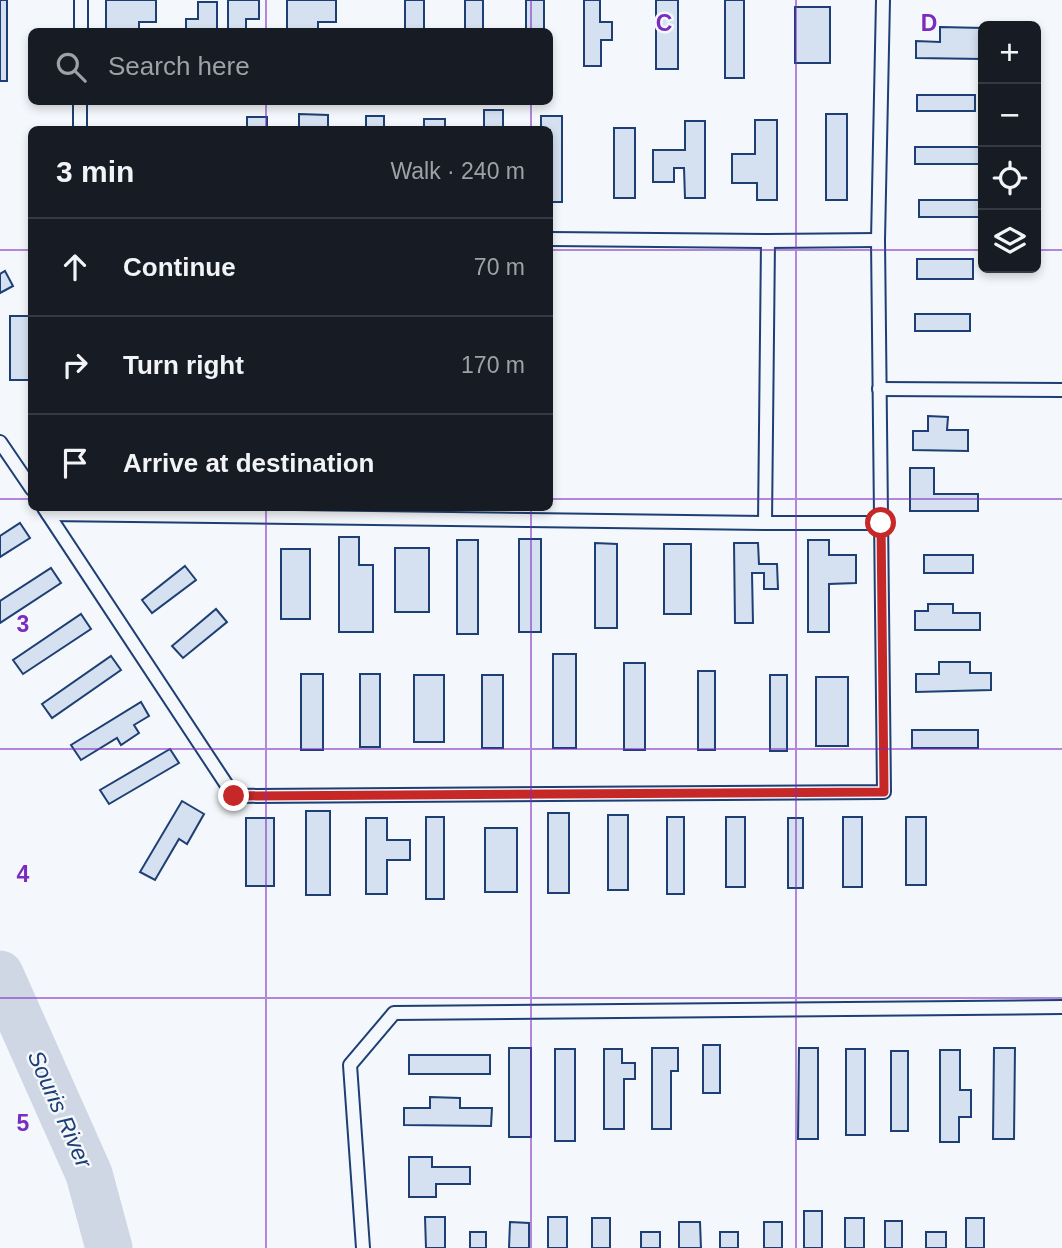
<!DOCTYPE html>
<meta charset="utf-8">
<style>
:root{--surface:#171b24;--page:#20242c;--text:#f1f3f6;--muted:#9ea1a6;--line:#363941}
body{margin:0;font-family:Helvetica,sans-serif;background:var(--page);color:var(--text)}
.controls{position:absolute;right:21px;top:21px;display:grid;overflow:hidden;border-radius:10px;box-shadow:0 4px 10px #0003}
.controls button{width:63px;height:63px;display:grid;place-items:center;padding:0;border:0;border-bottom:2px solid var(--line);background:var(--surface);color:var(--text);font:35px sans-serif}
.stop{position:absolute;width:21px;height:21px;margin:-16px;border:5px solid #c62828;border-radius:50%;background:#fff}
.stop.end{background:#c62828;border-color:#fff;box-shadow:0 2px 7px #0008}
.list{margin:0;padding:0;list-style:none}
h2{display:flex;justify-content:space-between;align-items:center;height:91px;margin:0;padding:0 28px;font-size:30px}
h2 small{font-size:23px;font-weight:400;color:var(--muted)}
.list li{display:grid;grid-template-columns:46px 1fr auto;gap:21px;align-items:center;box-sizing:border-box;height:98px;padding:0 28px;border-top:2px solid var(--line)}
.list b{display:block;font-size:26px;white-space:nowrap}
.list em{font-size:23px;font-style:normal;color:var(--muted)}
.icon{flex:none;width:38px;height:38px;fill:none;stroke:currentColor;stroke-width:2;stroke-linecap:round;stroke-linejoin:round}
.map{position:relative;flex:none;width:1062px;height:1248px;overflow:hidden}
.search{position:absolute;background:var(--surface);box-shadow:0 4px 10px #0003;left:28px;top:28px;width:525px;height:77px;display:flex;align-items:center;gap:18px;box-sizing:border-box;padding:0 24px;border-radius:10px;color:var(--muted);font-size:26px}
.panel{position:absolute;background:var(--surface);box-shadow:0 4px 10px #0003;left:28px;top:126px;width:525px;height:385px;border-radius:10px}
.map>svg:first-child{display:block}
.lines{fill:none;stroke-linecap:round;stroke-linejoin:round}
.river{stroke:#cfd7e4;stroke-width:47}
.building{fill:#d5e0f0;stroke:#1d3f73;stroke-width:2}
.service-casing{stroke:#1d3f73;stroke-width:16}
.service{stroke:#f4f7fb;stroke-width:12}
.route{stroke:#c62828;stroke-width:9}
.grid{fill:none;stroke:#7b2cbf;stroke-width:2;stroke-opacity:0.55}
.labels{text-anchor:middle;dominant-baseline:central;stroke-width:5;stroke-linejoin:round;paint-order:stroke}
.water-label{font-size:23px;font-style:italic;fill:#1d3f73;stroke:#f4f7fb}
.grid-label{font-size:23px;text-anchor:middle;font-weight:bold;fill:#7b2cbf;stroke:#f4f7fb;stroke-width:5;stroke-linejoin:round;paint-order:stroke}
</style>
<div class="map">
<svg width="1062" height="1248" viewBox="0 0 1062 1248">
<rect width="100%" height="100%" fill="#f4f7fb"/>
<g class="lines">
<polyline class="river" points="0,974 89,1174 109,1248"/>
</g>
<g class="building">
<rect x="0" y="0" width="7" height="81"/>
<polygon points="106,0 156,0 156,22 139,22 139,32 106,32"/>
<polygon points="228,0 259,0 259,19 246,19 246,32 228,32"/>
<polygon points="287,0 336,0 336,22 318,22 318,32 287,32"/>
<rect x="405" y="0" width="19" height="32"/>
<rect x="465" y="0" width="18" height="32"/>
<rect x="526" y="0" width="18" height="32"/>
<polygon points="584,0 600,0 600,22 612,22 612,40 601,40 601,66 584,66"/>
<rect x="656" y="0" width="22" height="69"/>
<rect x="725" y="0" width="19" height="78"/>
<polygon points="198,2 217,2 217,32 186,32 186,19 198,19"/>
<rect x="795" y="7" width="35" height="56"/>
<polygon points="940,27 983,28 983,59 916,58 916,41 940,42"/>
<rect x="917" y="95" width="58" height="16"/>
<rect x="484" y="110" width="19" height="20"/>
<polygon points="299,114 328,115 328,130 299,130"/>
<rect x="826" y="114" width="21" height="86"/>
<rect x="366" y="116" width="18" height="14"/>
<polygon points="541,116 562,116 562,202 550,202 550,130 541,130"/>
<rect x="247" y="117" width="20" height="13"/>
<rect x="424" y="119" width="21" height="11"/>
<polygon points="755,120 777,120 777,200 757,200 757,183 732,183 732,154 755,154"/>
<polygon points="685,121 705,121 705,198 685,198 684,168 674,168 674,182 653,182 653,150 685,150"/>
<rect x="187" y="127" width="20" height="3"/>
<rect x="614" y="128" width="21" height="70"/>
<rect x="915" y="147" width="68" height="17"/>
<rect x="919" y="200" width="64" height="17"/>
<rect x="917" y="259" width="56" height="20"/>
<polygon points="5,271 13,286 0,293 0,274"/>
<rect x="915" y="314" width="55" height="17"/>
<rect x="10" y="316" width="22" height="64"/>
<polygon points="928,416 948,417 947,430 968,430 968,451 913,450 913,431 928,431"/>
<polygon points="910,468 934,468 934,494 978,494 978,511 910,511"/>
<polygon points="20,523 30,538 0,557 0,536"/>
<polygon points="339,537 359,537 359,565 373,565 373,632 339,632"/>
<rect x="519" y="539" width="22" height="93"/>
<rect x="457" y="540" width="21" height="94"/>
<polygon points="808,540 829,540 829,555 856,555 856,583 829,584 829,632 808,632"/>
<polygon points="595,543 617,544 617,628 595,628"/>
<polygon points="734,543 758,543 759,564 777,564 778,589 764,589 764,573 752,573 753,623 735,623"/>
<rect x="664" y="544" width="27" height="70"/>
<rect x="395" y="548" width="34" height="64"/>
<rect x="281" y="549" width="29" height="70"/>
<rect x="924" y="555" width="49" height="18"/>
<polygon points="185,566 196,580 152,613 142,600"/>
<polygon points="51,568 61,583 0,623 0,601"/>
<polygon points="928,604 953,604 953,613 980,613 980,630 915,630 915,611 928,611"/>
<polygon points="216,609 227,622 183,658 172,646"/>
<polygon points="81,614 91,629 23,674 13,660"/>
<rect x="553" y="654" width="23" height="94"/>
<polygon points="111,656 121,670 52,718 42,704"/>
<polygon points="939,662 970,662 970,673 991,673 991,690 916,692 916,674 939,674"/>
<rect x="624" y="663" width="21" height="87"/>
<rect x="698" y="671" width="17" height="79"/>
<rect x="301" y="674" width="22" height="76"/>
<rect x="360" y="674" width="20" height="73"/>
<rect x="414" y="675" width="30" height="67"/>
<rect x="482" y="675" width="21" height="73"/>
<rect x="770" y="675" width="17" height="76"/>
<rect x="816" y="677" width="32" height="69"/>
<polygon points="141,702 149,716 134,725 139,733 121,745 117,738 81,760 71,745"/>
<rect x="912" y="730" width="66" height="18"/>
<polygon points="170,749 179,763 109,804 100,790"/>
<polygon points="182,801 204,814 187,844 179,839 155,880 140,872"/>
<rect x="306" y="811" width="24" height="84"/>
<rect x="548" y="813" width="21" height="80"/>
<rect x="608" y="815" width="20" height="75"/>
<rect x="426" y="817" width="18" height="82"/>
<rect x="667" y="817" width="17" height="77"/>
<rect x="726" y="817" width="19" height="70"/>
<rect x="843" y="817" width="19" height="70"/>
<rect x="906" y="817" width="20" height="68"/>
<rect x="246" y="818" width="28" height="68"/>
<polygon points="366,818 387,818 387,840 410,840 410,860 387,860 387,894 366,894"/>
<rect x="788" y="818" width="15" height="70"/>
<rect x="485" y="828" width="32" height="64"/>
<rect x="703" y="1045" width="17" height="48"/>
<rect x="509" y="1048" width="22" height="89"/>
<polygon points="652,1048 678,1048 678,1071 671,1071 671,1129 652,1129"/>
<polygon points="799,1048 818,1048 818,1139 798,1139"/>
<polygon points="994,1048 1015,1048 1014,1139 993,1139"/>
<rect x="555" y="1049" width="20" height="92"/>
<polygon points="604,1049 622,1049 622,1063 635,1063 635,1079 624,1079 624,1129 604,1129"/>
<rect x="846" y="1049" width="19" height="86"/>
<polygon points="940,1050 960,1050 960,1090 971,1090 971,1117 959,1117 959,1142 940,1142"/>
<rect x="891" y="1051" width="17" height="80"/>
<rect x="409" y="1055" width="81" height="19"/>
<polygon points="430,1097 460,1098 460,1108 492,1108 491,1126 404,1125 404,1108 430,1108"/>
<polygon points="409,1157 432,1157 432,1167 470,1167 470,1184 436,1184 436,1197 409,1197"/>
<rect x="804" y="1211" width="18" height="37"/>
<polygon points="425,1217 445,1217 445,1248 426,1248"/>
<rect x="548" y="1217" width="19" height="31"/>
<rect x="592" y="1218" width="18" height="30"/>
<rect x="845" y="1218" width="19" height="30"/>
<rect x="966" y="1218" width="18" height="30"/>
<rect x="885" y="1221" width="17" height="27"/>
<polygon points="510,1222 529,1223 529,1248 509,1248"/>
<polygon points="679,1222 700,1222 701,1248 679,1248"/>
<rect x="764" y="1222" width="18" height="26"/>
<rect x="470" y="1232" width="16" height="16"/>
<rect x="641" y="1232" width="19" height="16"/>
<rect x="720" y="1232" width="18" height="16"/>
<rect x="926" y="1232" width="20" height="16"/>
</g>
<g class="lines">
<g class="service-casing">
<g id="service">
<polyline points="81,32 81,0"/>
<polyline points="80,130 80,102"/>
<polyline points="550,239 768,241 878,240"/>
<polyline points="879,389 1062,390"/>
<polyline points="0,442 32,489"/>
<polyline points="44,508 234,796 884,792 878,240 883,0"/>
<polyline points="48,514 765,523 881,523"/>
<polyline points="765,523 768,241"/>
<polyline points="363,1248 350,1065 394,1013 1062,1007"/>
</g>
</g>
<use href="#service" class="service"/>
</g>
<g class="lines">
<polyline class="route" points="234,796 884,792 881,523"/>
</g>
<path class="grid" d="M266,0V32M531,0V32M796,0V1248M266,102V130M531,102V130M0,250H32M550,250H983M1036,250H1062M0,499H32M550,499H1062M266,508V1248M531,508V1248M0,749H1062M0,998H1062"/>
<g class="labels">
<g class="water-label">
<text transform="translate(60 1109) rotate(66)">Souris River</text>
</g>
</g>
<g class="grid-label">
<text x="664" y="31">C</text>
<text x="929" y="31">D</text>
<text x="23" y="632">3</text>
<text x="23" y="882">4</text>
<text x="23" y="1131">5</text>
</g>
</svg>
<div class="controls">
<button>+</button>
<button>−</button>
<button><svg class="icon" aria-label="locate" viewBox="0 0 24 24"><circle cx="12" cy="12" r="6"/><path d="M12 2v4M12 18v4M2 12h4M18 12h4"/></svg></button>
<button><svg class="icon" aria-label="layers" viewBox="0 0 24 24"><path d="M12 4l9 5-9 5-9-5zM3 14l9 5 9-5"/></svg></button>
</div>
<div class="stop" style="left:881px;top:523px"></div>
<div class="stop end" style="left:234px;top:796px"></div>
<div class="search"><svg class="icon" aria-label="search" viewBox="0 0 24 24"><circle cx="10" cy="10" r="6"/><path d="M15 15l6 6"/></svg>Search here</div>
<section class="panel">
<h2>3 min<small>Walk · 240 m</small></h2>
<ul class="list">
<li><svg class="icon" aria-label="ahead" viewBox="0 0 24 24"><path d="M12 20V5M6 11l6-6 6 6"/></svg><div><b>Continue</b></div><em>70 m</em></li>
<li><svg class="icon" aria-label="right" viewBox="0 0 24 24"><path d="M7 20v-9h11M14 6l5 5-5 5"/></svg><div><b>Turn right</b></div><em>170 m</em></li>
<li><svg class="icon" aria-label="arrive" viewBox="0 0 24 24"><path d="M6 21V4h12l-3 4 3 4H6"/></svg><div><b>Arrive at destination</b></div></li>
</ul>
</section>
</div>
